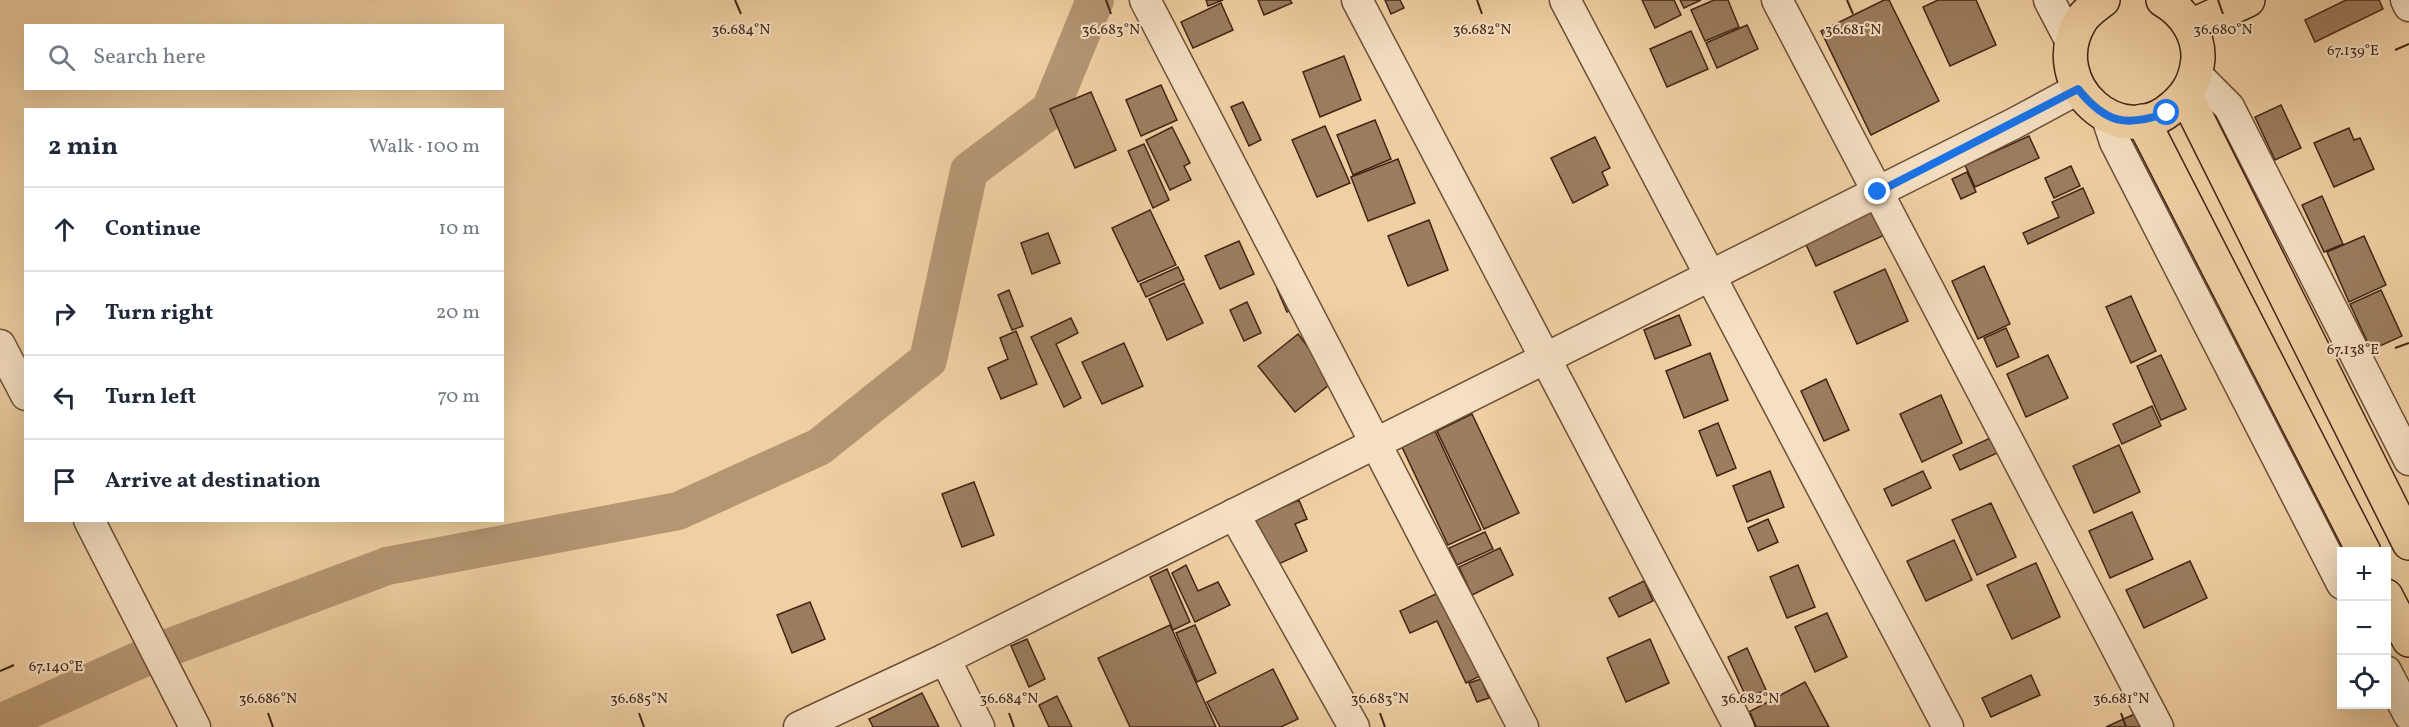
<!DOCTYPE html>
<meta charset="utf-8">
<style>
:root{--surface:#fff;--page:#f2f2f3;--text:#1f2937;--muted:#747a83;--line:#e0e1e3}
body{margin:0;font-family:Vollkorn,serif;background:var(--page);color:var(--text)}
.controls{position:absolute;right:18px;bottom:18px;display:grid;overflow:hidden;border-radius:0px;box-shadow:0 6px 24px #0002}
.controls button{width:54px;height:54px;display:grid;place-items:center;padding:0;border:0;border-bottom:2px solid var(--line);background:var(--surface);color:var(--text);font:30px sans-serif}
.stop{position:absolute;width:18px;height:18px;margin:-14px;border:4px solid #1a73e8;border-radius:50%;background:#fff}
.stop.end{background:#1a73e8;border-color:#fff;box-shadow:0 2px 6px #0008}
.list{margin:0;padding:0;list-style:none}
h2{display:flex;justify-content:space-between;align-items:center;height:78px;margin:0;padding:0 24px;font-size:26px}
h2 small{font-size:20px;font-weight:400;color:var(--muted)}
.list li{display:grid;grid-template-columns:39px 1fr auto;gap:18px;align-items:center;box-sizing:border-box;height:84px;padding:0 24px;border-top:2px solid var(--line)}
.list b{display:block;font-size:22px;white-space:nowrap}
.list em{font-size:20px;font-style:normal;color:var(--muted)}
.icon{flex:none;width:33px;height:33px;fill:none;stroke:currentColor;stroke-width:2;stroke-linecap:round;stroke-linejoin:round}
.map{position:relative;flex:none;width:2409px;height:727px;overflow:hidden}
.search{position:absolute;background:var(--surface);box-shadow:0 6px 24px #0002;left:24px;top:24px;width:480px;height:66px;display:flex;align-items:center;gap:15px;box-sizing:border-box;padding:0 21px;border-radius:0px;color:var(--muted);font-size:22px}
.panel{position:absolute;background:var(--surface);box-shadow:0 6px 24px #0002;left:24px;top:108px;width:480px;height:414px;border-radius:0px}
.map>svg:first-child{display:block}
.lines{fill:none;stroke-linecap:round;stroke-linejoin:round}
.river{stroke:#b59673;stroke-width:38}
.building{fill:#9c7d5f;stroke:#422416;stroke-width:1.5}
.minor-casing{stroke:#6e4f39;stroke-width:33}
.major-casing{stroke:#422416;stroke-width:36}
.minor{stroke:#f5e0c3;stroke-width:30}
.major{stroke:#f0d0a3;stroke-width:33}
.route{stroke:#1a73e8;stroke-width:8}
.ticks{fill:none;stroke:#422416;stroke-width:2}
.ticks-label{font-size:15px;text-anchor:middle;fill:#422416;stroke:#f5e0c3;stroke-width:4.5;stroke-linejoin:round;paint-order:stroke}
</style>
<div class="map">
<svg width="2409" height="727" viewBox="0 0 2409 727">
<rect width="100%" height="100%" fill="#f0d0a3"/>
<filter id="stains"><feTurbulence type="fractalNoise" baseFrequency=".00333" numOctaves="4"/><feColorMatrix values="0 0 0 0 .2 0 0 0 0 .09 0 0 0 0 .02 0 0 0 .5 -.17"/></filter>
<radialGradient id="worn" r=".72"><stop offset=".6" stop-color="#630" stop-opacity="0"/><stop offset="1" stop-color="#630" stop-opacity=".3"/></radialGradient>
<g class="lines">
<polyline class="river" points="0,723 157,652 387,566 678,511 819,447 928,360 969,171 1050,110 1095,0"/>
</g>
<g class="building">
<polygon points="1206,0 1223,0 1208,6"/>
<polygon points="1258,0 1290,0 1292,3 1264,15"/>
<polygon points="1385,0 1400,0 1404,8 1391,14"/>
<polygon points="1642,0 1674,0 1681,15 1655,28"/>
<polygon points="1680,0 1701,0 1684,8"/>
<polygon points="1714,0 1728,0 1739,27 1705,41 1691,10"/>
<polygon points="1884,0 1889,0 1939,101 1871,135 1821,31"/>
<polygon points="1938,0 1976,0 1996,45 1950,66 1923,7"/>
<polygon points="2346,0 2379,0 2383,9 2315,42 2305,20"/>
<polygon points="1221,3 1233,30 1193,48 1181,22"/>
<polygon points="1747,25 1758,49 1717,68 1706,43"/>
<polygon points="1691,31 1708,69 1667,87 1650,49"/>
<polygon points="1344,56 1361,100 1320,117 1303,72"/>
<polygon points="1161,85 1177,120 1141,136 1126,100"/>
<polygon points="1091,92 1116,150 1075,168 1050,109"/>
<polygon points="1243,102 1261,140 1249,146 1231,107"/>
<polygon points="2281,105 2301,148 2275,160 2255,117"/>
<polygon points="1375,120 1391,159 1353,175 1337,135"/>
<polygon points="1325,126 1350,183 1317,197 1292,140"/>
<polygon points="1172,127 1190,163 1184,166 1191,180 1170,190 1146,140"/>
<polygon points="2349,128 2354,140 2360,138 2374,169 2334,187 2314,143"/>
<polygon points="2029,136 2039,158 1975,187 1965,165"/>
<polygon points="1595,137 1610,168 1602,172 1608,185 1573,203 1551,158"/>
<polygon points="1144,144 1169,200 1153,208 1128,151"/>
<polygon points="1398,159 1415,203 1368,221 1351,177"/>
<polygon points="2071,166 2080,186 2054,198 2045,178"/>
<polygon points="1967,172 1976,192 1961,199 1952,179"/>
<polygon points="2083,188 2094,213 2028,244 2023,233 2059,217 2052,202"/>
<polygon points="2322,196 2343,244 2324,252 2302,205"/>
<polygon points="1874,206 1887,234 1816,266 1803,238"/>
<polygon points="1150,210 1176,265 1138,282 1112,228"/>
<polygon points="1429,220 1448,270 1408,286 1388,236"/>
<polygon points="1048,233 1060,263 1032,274 1021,243"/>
<polygon points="2364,236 2386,285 2349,302 2327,252"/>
<polygon points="1239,241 1254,274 1220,289 1205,256"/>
<polygon points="1984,266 2010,324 1978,339 1952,281"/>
<polygon points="1178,267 1184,280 1146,297 1140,284"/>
<polygon points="1885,269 1908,321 1857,344 1834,292"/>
<polygon points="1184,283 1203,323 1167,340 1149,299"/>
<polygon points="1286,285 1297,308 1287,312 1277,289"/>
<polygon points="1009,290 1023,326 1012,330 998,295"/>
<polygon points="2381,290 2402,336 2371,350 2350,304"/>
<polygon points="2131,296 2156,351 2131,363 2106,307"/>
<polygon points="1247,302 1261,333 1244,341 1230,310"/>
<polygon points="1679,315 1691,345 1655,359 1644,330"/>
<polygon points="1071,318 1078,333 1056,344 1081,398 1064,407 1031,337"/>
<polygon points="2006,328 2019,357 1997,367 1984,338"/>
<polygon points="1016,331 1037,384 1001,399 988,368 1008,359 1000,338"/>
<polygon points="1298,334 1334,381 1295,412 1258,366"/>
<polygon points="1124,343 1143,386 1102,404 1082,362"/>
<polygon points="1710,353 1728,400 1684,418 1666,371"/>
<polygon points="2048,355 2068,398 2026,417 2007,374"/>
<polygon points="2161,355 2186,409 2161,420 2137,366"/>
<polygon points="1826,379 1849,430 1824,441 1801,391"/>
<polygon points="1941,395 1962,443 1922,462 1900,414"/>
<polygon points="2152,406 2161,426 2122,444 2113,424"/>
<polygon points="1472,414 1519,513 1484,529 1437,431"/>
<polygon points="1718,423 1736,468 1717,476 1699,431"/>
<polygon points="1435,431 1481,530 1448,545 1402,447"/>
<polygon points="1997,435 2004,450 1960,470 1953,455"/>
<polygon points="2119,445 2140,492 2094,513 2073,466"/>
<polygon points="1770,471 1784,507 1747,522 1733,486"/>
<polygon points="1923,471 1931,488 1892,506 1884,489"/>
<polygon points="974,482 994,535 962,547 942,494"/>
<polygon points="1299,500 1307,519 1295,524 1307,551 1270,568 1250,522"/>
<polygon points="1991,503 2016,557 1977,575 1952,520"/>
<polygon points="2132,512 2153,559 2110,578 2089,531"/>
<polygon points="1768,519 1778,542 1758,551 1748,528"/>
<polygon points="1485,532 1493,549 1457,565 1449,548"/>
<polygon points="1954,540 1972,580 1926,601 1907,561"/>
<polygon points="1500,548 1513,575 1472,595 1459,567"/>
<polygon points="2190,561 2207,598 2144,628 2126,590"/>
<polygon points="2036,563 2060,617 2012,639 1987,585"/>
<polygon points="1186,565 1198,591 1218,582 1230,605 1195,622 1172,573"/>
<polygon points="1798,565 1815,607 1787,618 1770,577"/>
<polygon points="1167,569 1190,622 1173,630 1150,577"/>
<polygon points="1644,581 1653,601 1619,617 1609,598"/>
<polygon points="1442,591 1482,675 1466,683 1437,621 1410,633 1400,611"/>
<polygon points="810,602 825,639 792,653 777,615"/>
<polygon points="1827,613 1847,657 1815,672 1795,627"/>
<polygon points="1170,625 1216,727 1130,727 1098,658"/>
<polygon points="1195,625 1216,673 1197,682 1176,633"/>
<polygon points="1027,639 1045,679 1029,687 1011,646"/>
<polygon points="1650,639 1669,683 1626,702 1607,658"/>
<polygon points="1747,648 1766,690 1747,699 1728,657"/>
<polygon points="1273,669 1298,719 1281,727 1220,727 1207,702"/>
<polygon points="2031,675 2040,695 1991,717 1982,698"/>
<polygon points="1481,679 1489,698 1477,702 1469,683"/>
<polygon points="1805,682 1829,727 1751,727 1745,714"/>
<polygon points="922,693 939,727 873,727 869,719"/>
<polygon points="1057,696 1072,727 1049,727 1039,705"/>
<polygon points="2139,712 2146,727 2106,727"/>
</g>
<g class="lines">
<g class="minor-casing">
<g id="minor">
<polyline points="1145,0 1523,727"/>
<polyline points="1357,0 1739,727"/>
<polyline points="1565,0 1948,727"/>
<polyline points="1777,0 2158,727"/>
<polyline points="2049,0 2071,42"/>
<polyline points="2406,0 2409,6"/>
<polyline points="2196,74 2229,107 2409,460"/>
<polyline points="2106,115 2115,142 2342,584"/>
<polyline points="0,345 26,395"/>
<polyline points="1234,514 1354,727"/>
<polyline points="89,520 195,727"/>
<polyline points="945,659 979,727"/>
<polyline points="2386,671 2409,715"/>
<polyline points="799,727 945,659 2015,123 2078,89"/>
</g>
</g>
<g class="major-casing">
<g id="major">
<path d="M2103,0C2095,6 2084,14 2080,22C2043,84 2121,155 2174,106C2189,93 2196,79 2198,59C2199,34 2184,12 2163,0"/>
<polyline points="2191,26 2248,0"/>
<polyline points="2186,96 2409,543"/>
<polyline points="2143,121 2364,552"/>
<polyline points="2386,596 2409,640"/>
</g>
</g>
<use href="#minor" class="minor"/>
<use href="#major" class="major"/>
</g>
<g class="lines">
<path class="route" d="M1878,192L2078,89C2106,124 2126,127 2167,113"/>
</g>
<path class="ticks" d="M735,0L741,14M1106,0L1111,14M1477,0L1482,14M1847,0L1853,14M2218,0L2223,14M2395,50L2409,44M2395,348L2409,343M0,671L14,665M268,713L273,727M639,713L644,727M1009,713L1014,727M1380,713L1385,727M1750,713L1756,727M2121,713L2126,727"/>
<g class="ticks-label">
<text x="741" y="34">36.684°N</text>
<text x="1111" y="34">36.683°N</text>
<text x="1482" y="34">36.682°N</text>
<text x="1853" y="34">36.681°N</text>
<text x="2223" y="34">36.680°N</text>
<text x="2353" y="55">67.139°E</text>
<text x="2353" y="354">67.138°E</text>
<text x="56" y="671">67.140°E</text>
<text x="268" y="703">36.686°N</text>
<text x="639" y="703">36.685°N</text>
<text x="1009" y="703">36.684°N</text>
<text x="1380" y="703">36.683°N</text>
<text x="1750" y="703">36.682°N</text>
<text x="2121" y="703">36.681°N</text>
</g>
<rect width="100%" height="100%" filter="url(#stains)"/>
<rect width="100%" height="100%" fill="url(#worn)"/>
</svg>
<div class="controls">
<button>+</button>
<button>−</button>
<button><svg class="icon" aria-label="locate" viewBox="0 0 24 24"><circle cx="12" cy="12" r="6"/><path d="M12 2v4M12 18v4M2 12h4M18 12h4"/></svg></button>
</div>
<div class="stop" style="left:2167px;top:113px"></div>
<div class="stop end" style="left:1878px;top:192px"></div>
<div class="search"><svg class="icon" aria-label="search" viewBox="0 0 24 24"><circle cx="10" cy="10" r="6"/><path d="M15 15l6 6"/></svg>Search here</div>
<section class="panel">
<h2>2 min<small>Walk · 100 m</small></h2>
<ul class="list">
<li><svg class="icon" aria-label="ahead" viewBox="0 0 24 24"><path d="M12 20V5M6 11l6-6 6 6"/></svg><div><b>Continue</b></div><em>10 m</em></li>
<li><svg class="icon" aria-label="right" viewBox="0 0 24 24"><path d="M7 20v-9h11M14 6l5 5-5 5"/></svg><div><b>Turn right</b></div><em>20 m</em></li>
<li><svg class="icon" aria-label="left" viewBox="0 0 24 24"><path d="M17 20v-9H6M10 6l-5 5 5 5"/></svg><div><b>Turn left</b></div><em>70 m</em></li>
<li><svg class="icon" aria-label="arrive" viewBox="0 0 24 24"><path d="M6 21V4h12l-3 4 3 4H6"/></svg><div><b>Arrive at destination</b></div></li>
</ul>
</section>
</div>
